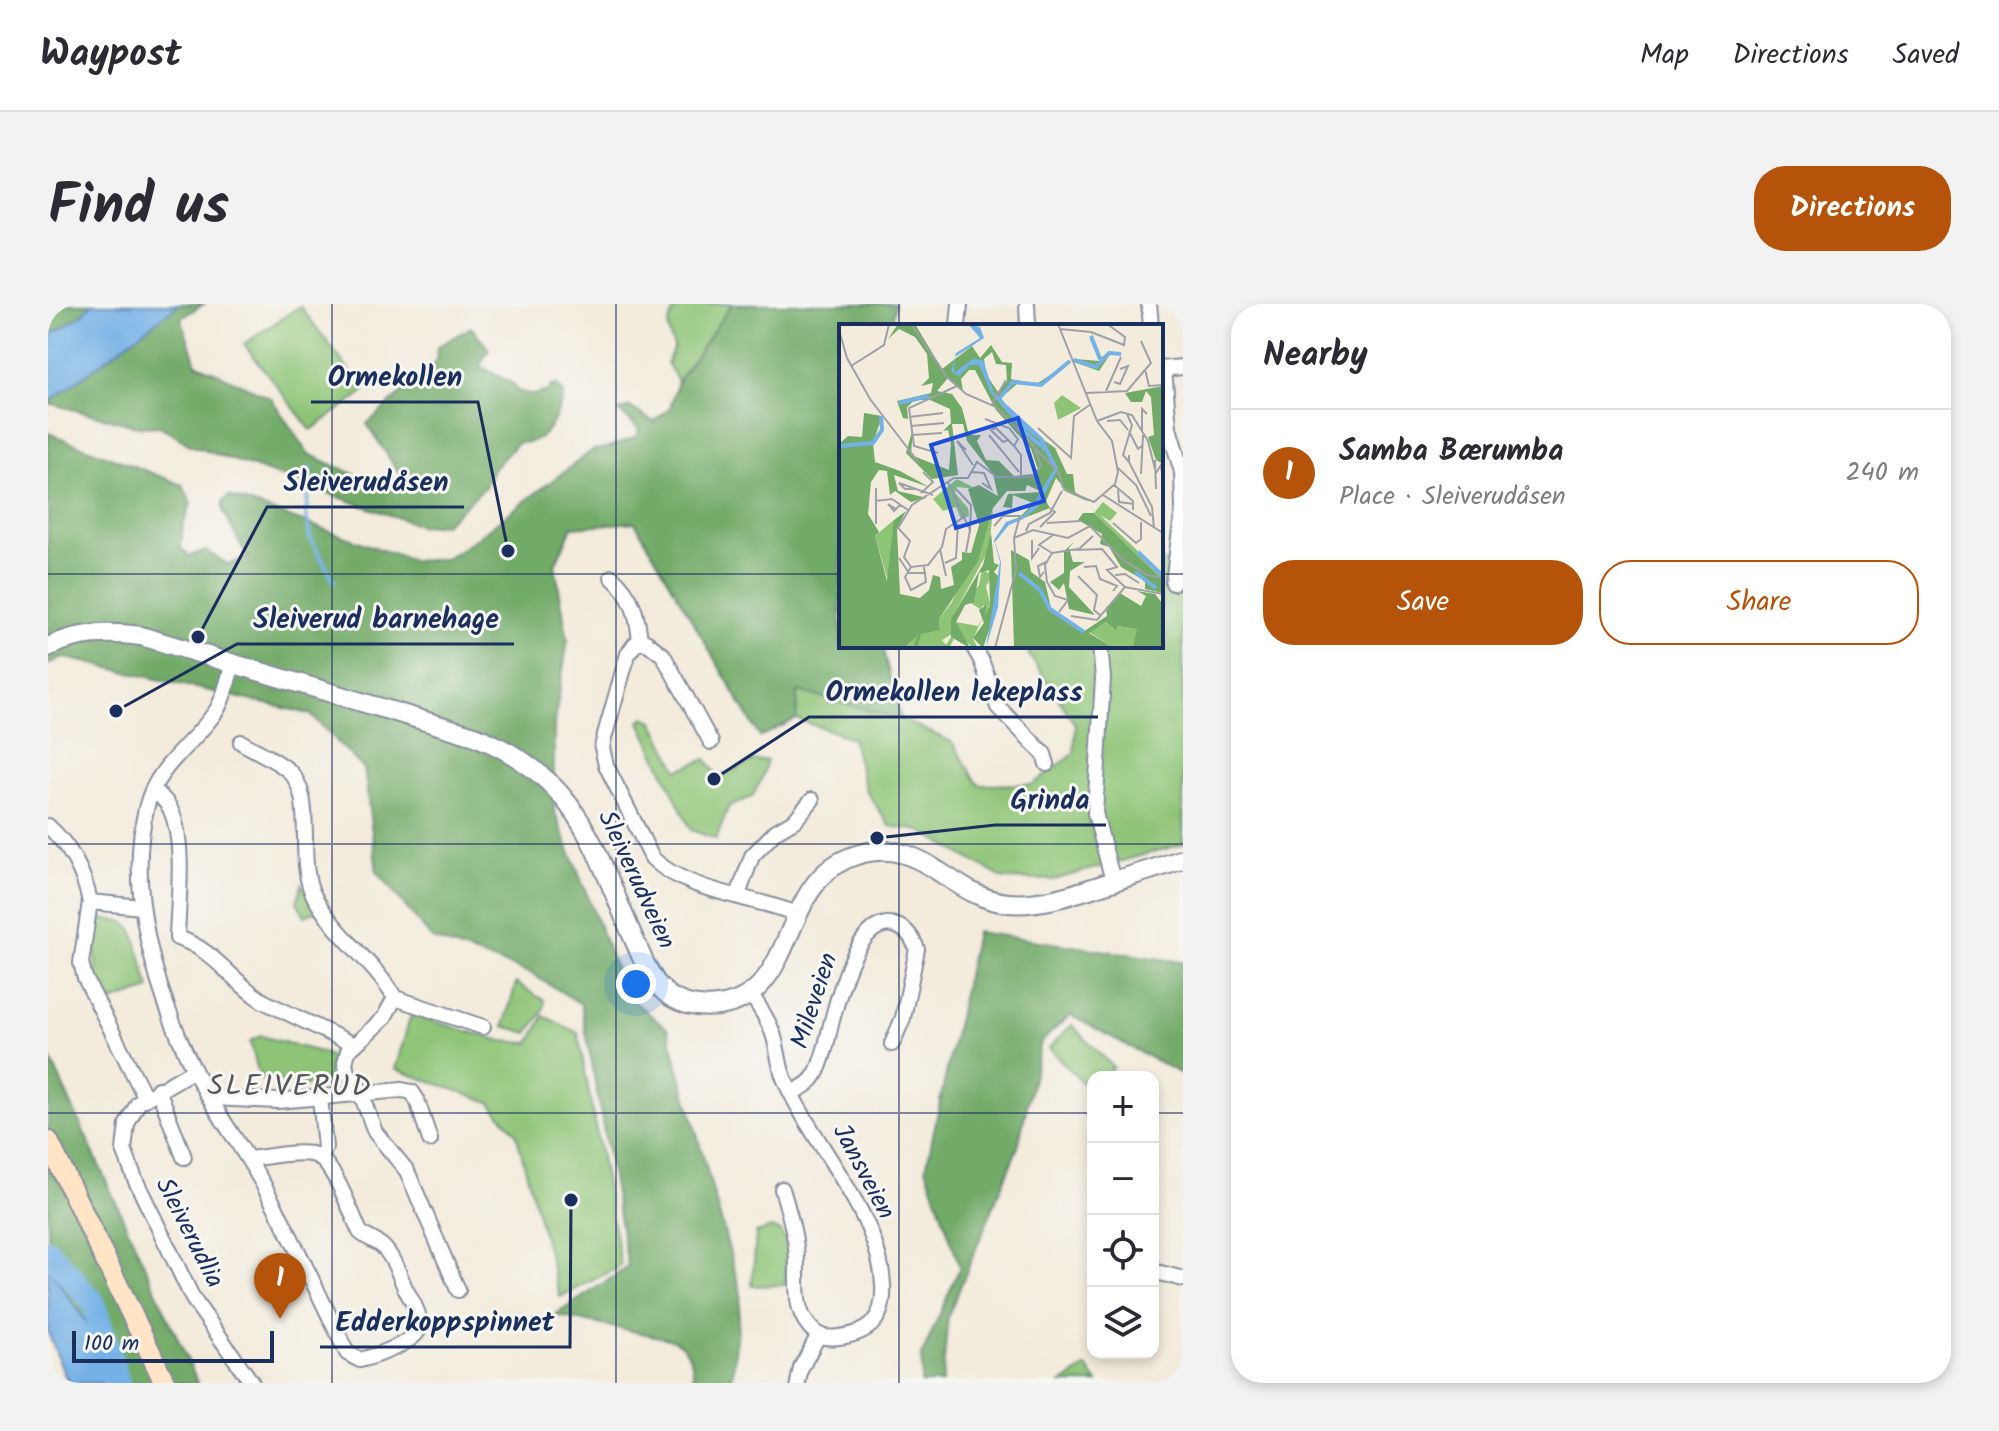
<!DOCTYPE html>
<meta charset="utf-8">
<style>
:root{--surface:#fff;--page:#f2f2f3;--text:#2b2b33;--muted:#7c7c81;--line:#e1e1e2;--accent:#b45309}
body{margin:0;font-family:Kalam,sans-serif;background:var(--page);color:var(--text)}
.controls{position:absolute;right:24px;bottom:24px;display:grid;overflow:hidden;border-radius:16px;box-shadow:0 4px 12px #0003}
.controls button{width:72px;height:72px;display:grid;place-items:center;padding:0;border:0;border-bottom:2px solid var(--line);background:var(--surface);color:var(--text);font:40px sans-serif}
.scale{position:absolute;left:24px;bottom:20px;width:202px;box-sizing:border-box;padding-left:8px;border:4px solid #1b2f5e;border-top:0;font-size:22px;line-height:28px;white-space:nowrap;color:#1b2f5e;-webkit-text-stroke:6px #f6f6f2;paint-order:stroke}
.you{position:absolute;left:588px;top:680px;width:28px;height:28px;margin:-20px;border:6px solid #fff;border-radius:50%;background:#1a73e8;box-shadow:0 0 0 12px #1a73e833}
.badge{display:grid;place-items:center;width:52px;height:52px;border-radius:50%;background:var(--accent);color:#fff;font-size:26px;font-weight:700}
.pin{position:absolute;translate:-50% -66px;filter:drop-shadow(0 2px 4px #0008)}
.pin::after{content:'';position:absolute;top:42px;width:28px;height:24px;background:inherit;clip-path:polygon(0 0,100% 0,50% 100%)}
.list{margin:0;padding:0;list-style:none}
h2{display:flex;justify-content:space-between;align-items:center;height:104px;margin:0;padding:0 32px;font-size:34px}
h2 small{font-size:26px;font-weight:400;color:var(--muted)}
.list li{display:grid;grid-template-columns:52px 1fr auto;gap:24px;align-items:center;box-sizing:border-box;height:128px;padding:0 32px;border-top:2px solid var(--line)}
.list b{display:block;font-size:30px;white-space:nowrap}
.list p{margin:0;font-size:26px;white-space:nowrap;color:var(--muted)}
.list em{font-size:26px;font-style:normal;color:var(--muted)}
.actions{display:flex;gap:16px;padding:24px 32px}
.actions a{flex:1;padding:18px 0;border:2px solid var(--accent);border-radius:32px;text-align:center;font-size:28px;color:var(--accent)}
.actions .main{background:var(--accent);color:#fff}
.icon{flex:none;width:44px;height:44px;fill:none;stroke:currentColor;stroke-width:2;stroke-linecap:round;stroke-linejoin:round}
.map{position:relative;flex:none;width:1135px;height:1079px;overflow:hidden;border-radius:32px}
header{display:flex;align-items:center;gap:48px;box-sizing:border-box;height:112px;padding:0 40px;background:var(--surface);border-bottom:2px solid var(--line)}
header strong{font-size:38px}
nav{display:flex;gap:44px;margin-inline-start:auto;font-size:28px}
.intro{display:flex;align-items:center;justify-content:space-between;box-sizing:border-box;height:192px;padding:0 48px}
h1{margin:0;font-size:56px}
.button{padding:20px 36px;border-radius:32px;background:var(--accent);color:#fff;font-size:28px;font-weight:700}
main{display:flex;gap:48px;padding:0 48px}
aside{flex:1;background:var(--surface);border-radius:32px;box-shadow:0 4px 12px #0003}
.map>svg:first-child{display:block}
.green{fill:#8ec476;stroke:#547a6a;stroke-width:2}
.forest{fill:#72aa67;stroke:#466c62;stroke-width:2}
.water{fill:#74b1e6;stroke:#4870a2;stroke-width:2}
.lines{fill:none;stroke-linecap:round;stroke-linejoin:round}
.stream{stroke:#74b1e6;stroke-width:4}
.river{stroke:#74b1e6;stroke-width:24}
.minor-casing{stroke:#878d9c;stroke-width:18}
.tertiary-casing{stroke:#878d9c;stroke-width:22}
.secondary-casing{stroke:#878d9c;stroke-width:24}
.minor{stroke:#fff;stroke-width:14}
.tertiary{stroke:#fff;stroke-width:18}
.secondary{stroke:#ffe4c6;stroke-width:20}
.grid{fill:none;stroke:#1b2f5e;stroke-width:2;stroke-opacity:0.55}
.labels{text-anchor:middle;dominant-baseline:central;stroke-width:6;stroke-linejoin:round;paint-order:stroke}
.street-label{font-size:26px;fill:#1b2f5e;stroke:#f6f6f2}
.quarter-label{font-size:30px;letter-spacing:2px;fill:#5a565c;stroke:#f6f6f2}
.inset-river{fill:none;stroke:#74b1e6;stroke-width:4}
.inset-road{fill:none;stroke:#9da0a9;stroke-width:2}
.view{fill:#1d4ed8;fill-opacity:0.15;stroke:#1d4ed8;stroke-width:4}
.inset-edge{fill:none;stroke:#1b2f5e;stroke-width:4}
.leader{fill:none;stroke:#1b2f5e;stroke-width:3}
.callout-dot{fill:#1b2f5e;stroke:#f6f6f2;stroke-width:3}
.callout-label{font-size:28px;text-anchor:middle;font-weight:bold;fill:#1b2f5e;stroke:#f6f6f2;stroke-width:6;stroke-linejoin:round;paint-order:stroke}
</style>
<header>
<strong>Waypost</strong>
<nav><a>Map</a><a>Directions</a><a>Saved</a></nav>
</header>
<div class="intro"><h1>Find us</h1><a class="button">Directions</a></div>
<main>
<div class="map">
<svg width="1135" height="1079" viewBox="0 0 1135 1079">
<rect width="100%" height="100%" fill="#f6f6f2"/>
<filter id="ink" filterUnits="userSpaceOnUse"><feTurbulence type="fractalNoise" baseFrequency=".0125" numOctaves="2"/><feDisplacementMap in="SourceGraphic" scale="16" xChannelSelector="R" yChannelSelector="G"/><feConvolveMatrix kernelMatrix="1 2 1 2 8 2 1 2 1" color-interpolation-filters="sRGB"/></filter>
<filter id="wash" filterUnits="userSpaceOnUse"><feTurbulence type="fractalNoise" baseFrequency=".006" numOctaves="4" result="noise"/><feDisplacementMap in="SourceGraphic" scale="32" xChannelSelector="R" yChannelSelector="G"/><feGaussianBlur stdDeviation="1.8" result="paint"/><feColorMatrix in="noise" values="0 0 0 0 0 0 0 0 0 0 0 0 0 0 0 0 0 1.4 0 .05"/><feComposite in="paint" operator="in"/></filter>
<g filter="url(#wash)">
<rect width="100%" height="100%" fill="#f3ebdb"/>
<g class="green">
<path d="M631,0H684L630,77L619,59L626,42C616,24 620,16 631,0Z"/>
<polygon points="252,2 317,87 263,126 196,40"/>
<polygon points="1113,257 1135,262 1135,540 1005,576 956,575 873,527 842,522 818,487 804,434 748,415 750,386 853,415 904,438 931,481 985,480 1026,450 1028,421 981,351 980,342 1113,342"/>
<polygon points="596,413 605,417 630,466 658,455 671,473 705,457 719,456 713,476 704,493 681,502 668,535 643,526 592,418"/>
<polygon points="254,580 269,607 257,612 249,598"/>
<path d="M56,615L75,617L85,626L102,685L61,699C43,670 47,673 48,641C48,634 46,627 47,620Z"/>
<polygon points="468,679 497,697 495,708 480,729 456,722"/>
<polygon points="363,711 454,737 482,739 496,712 530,729 573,962 512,993 468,829 442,798 347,765"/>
<polygon points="1024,721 1065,763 1054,773 1045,773 1045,782 1041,786 1001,744"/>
<polygon points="213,732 275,749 284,754 280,776 261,782 212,775 202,737"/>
<polygon points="723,924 732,927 739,939 737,981 704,982 708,929"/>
<polygon points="1039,1063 1050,1079 1014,1079"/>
</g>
<g class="forest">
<path d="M0,0H156L133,14L148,59L223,94L260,150L324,178L345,182L352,171L319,120L388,58L389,43L423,23L441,45L432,62L465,80L469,87L485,91L500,87L503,82L509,81L516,90C510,112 498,143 470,138L445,165L437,183L396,220L373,222L142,141L112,122L92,123L0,99Z"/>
<path d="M684,0H847L843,22H793V342H834L853,415L750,387L748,415L712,433L587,218L524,223L507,261L520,336L506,420V506L578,691L620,725L693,989L684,1079H646C645,1060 644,1047 626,1036L507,1011L580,963L533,700L482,669L384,635L329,568L316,465L262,410L14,353L0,361V129L135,181L143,200L135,221L133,244L141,252L158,247L180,260L200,254L175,207V198L181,192L366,257L396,255L412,246L545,146L559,144L588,133L591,125L571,107L582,103L606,118L622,104L630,77Z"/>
<polygon points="928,628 1135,658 1135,771 1022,711 993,738 970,843 900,1012 894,1079 873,1079 874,1051 912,963 878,864"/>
<polygon points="0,749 150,1079 23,1079 0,1019"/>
</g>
<g class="water">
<polygon points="44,0 131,0 0,99 0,33 34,11"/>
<polygon points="0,964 40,1020 71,1079 20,1079 0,1028"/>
</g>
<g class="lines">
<polyline class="stream" points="262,164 258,212 263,236 286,277"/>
<polyline class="river" points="0,947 45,998 70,1079"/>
</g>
</g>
<g filter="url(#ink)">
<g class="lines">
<g class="minor-casing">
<g id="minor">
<polyline points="979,0 980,22"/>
<polyline points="1101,0 1103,22"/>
<polyline points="910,22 912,0"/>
<polyline points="1113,65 1135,63"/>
<polyline points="1116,65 1121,124 1134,168 1135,204 1125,279"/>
<path d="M564,273C584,291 590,311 592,338"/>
<polyline points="925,342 933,356 950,403 996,450 999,460"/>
<polyline points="1052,342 1055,374 1047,509 1065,577"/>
<path d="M185,358C181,373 178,389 170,404C149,438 109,460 99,501C77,585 108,689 146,766C165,805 193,841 215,880C245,935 272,992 299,1049L312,1056C325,1053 366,1039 371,1025C375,1013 362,994 357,984C352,972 346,955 337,945C331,937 319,935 312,928C303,909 284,852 263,850C244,847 220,853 200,855"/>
<path d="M193,438C208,447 227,455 241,467C269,493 247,557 266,592C287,631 325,657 347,694L336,714L300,747L297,759L299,769L309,779L327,828L359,867L410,986"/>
<path d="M663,438L615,351L598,338L587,340L580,350L556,434L554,444L558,461L604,554C638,588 704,592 749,610"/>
<path d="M105,485C112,492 121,499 124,509C137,541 130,599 129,634C165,644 184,678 215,697L306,741"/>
<path d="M0,522C22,542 36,569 42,598L94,603"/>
<polyline points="690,591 704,552 728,527 747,516 764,496"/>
<polyline points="42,598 33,659 37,674 97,793"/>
<path d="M703,691C711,702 719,714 724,727C730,742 730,759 736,774C763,839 832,910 835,981C837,1014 823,1029 791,1033C784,1034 774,1034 768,1029C741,1008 752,973 748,944C746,924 740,905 734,885"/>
<polyline points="347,694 435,723"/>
<polyline points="146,766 90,799 79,820 76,846 87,875 145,995 204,1079"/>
<polyline points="110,785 136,853"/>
<path d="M744,789C754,783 762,780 768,770C778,751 780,729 786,709C793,684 812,608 849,622C860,626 865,635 869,645L855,714L844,740"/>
<polyline points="272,793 277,843 274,853"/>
<polyline points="163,794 229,797 354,786 364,788 369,796 382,836"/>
<polyline points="1105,967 1135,975"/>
<polyline points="750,1079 753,1064 770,1032"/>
</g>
</g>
<g class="tertiary-casing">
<path id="tertiary" d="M0,343C31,328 60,328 93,332L427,432C530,474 544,539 585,633C594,653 603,680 623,693C638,702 653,704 670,702C749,692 731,585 798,555C872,523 899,594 960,599C995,602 1028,589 1060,579C1085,571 1110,564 1135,555"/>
</g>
<g class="secondary-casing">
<polyline id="secondary" points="0,837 117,1079"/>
</g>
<use href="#minor" class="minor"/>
<use href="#tertiary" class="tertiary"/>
<use href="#secondary" class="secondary"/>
</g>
</g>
<path class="grid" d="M284,0V1079M568,0V1079M851,0V22M0,270H793M1113,270H1135M851,342V1079M0,540H1135M0,809H1045M1105,809H1135"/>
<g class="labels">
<g class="street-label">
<text transform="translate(588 576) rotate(65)">Sleiverudveien</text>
<text transform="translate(767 697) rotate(-72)">Mileveien</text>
<text transform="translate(815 868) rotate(62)">Jansveien</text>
<text transform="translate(141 929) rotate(63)">Sleiverudlia</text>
</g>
<g class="quarter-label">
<text x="242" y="783">SLEIVERUD</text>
</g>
</g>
<g transform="translate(791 20)">
<rect width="324" height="324" fill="#f3ebdb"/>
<path d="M223,71L242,84L219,96L215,79ZM118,155L138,165L118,163L116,169L129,184L130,192L122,195L117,183L104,187L94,175ZM264,178L278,189L271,197L261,191L324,251V256L255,189ZM154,186L150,225L113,294V310L103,316L107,321L112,313L115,315L110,324H78L80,311L74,324H53L61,318L69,322L77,312L93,304L101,306L100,295L113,278ZM55,196L57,201L49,257L36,212ZM143,246L154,251L147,262L151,280L146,293L145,281L141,285L127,276L140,261ZM144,293L134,315L139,324H134L119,310L117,298L139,302ZM267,298L279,308L278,302L298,305V323L275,324L250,308Z" fill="#8ec476"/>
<path d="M59,0H76L103,45L133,22L141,34L152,21L163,38L173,39L172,55L187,58L199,59L235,35L261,37L251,15L254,9L252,16L262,33L272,29L260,47L232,37L201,61L178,60L162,74L178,97L216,124L228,150H234L236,168L250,178L228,168L217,154L207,177L211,184L185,194L182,192L194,179L174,171L173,184L164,183L169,170L203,168L188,161L186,167H168L154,184L139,237L100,295L101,306L82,310L78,324H74L79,311L68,322L0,324V120L9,112L23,113L25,89L43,92L34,119L36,138L61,147L90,163L55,151L59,167L88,174L72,178L56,167L51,171L48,147L40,146L32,158L29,190L40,208L36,212L48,257L55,196L67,187L58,205L61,270L81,274L90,266L94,251L101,253L102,265L115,261L112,243L123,236V228L132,229L140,201L129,165L140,161L159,172L154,150L128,117L124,100H113L119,151L93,155L67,129L74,104L72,131L110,146L112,120L109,106L104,107L112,99L111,85L91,76H76L68,83L69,95L64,94L58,77L92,69L94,59L82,62L90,54L88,30L76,13L60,5L49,15ZM153,28L157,40L167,41L168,57L159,68L147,50L145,35ZM130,46H136L157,86L192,125L199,146L195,150L175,152L160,137L147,136L138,117L142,111H130L123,84L113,70L98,67L109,54L124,67L122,55ZM324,62V140L317,136L309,113L315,111L312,73L307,67L303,78H292L286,69ZM244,189H255L324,256V269L306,265V257L282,243L270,223L261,220L263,210L239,196ZM152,209L155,239L160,241L155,248L159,252L157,286L144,324L134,314L145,299L140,286L147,281L146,292L151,281L150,246L140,249L135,278L126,281L117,298L131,324L112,313V295L144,241ZM235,218L230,224L234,238H246L231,247L230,263L256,291L230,285L225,259L220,266L211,258L225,249V227ZM172,226L190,236L192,248L206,258L212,284L244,308L268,292L267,284L281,269L302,282L307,272L298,267L316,270L323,279L324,324H294L298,305L278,302L279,308L267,298L250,309L275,324H175Z" fill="#72aa67" fill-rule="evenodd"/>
<path d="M129,0L141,3L145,14L116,33L115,49L134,35L144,36L155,69L204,114L219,144L199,183L184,195L170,201L156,218L162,238L159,283L147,324L161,238L155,216L167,198L184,192L194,181L215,145L200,115L178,100L152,69L140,41H131L120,52L112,48L117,29L141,14Z" fill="#74b1e6"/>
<path class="inset-river" d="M252,12L261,35M235,36L257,43L270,29L282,30M159,76L174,58L202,61L231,37M60,79L90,72M179,102L207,126M0,122L34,119L43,106L42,92M299,228L322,250M296,248L317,264M180,249L201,266L211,285L245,308"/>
<path class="inset-road" d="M72,0L108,53L127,70L157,83L196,123M219,0L258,97L273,117L279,148L276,160L255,178L224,165M221,5L252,8L285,21L286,13L268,0M0,6L8,34L31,75L80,139M12,42L45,21L50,0M306,45L310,62L324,61M275,58L281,60L289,42L281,45M267,67L282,33M247,69L288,67L312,39L302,17M153,80L167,56M288,90L293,101L284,131L290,138V131M70,93L104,89M146,95L170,104L179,115L175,122M258,97L282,88L293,91L309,117L317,149L322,141L324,158M268,97L281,96L289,106M72,102L105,99M199,104L232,134L235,92L252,80M290,107L299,125L304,121M303,108V85L308,90M73,111L103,109M150,111L180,148M169,116L164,118L152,106L157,104L175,122L182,131V154M197,125L220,149L224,164M127,126L118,117L134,141M99,129L75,122L70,84L118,62M316,136L317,165M290,138L313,183L315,204M279,144L297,161L312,192M133,148L145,149L152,165L143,159M302,150L304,111M109,158L125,193L107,205L103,223L89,241L72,243L65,233L71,217L59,204L73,181L115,154H129L138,138L158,153H193L202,142L196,124M275,161L294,177V186M37,164V200M76,165H66L60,159L94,171M117,165L132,181L131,209M279,166L280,178L295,180M82,169L94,158L84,148M264,171L324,209M36,177L53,175L69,186M57,185L49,180L55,187L61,181M125,193L131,206L127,228M208,199L242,197M274,199L297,219L302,215V198M155,202L164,192H181L175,214M201,203L216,188L211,184M187,207L190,200L211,189L223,167M214,211L200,221L213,229L206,241L208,258L216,272L229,276L220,288M254,212L239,226L263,225L278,243L268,246L286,263M175,214L194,206L229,214L251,202L283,235L308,251L324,254M193,216V234L200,224M101,225L107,252M213,229L239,225M60,234L70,249H87M106,239L117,234L119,200M72,243L66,253L72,266L87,258L85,243M245,243L257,242L261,255L278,262L274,267M205,248L201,253L199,242L207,238M276,251L286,250L300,259M239,252L258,271L255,286L261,291M232,292L258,296L286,263L324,270M156,324L177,246L175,214"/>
<path class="view" d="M179,94L205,177L117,204L92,121Z"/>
<rect width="324" height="324" class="inset-edge"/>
</g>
<path class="leader" d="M460 247L430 98H263M150 333L219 203H416M68 407L189 340H466M666 475L761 413H1050M829 534L947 521H1058M523 896L522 1043H272"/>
<g class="callout-dot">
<circle cx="460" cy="247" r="8"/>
<circle cx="150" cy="333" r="8"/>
<circle cx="68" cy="407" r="8"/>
<circle cx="666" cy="475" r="8"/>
<circle cx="829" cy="534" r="8"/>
<circle cx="523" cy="896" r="8"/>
</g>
<g class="callout-label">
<text x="347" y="82">Ormekollen</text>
<text x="318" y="187">Sleiverudåsen</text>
<text x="328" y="324">Sleiverud barnehage</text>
<text x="906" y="397">Ormekollen lekeplass</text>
<text x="1002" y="505">Grinda</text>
<text x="397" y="1027">Edderkoppspinnet</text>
</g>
</svg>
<div class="controls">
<button>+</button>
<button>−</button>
<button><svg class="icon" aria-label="locate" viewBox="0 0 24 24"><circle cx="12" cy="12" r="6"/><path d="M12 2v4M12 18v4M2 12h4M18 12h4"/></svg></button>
<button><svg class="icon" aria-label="layers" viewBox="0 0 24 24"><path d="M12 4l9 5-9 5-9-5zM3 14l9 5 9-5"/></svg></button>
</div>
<div class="scale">100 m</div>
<div class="you"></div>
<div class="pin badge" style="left:232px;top:1015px">1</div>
</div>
<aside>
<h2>Nearby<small></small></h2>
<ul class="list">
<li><span class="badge">1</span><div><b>Samba Bærumba</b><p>Place · Sleiverudåsen</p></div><em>240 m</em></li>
</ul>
<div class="actions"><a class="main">Save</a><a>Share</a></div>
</aside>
</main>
